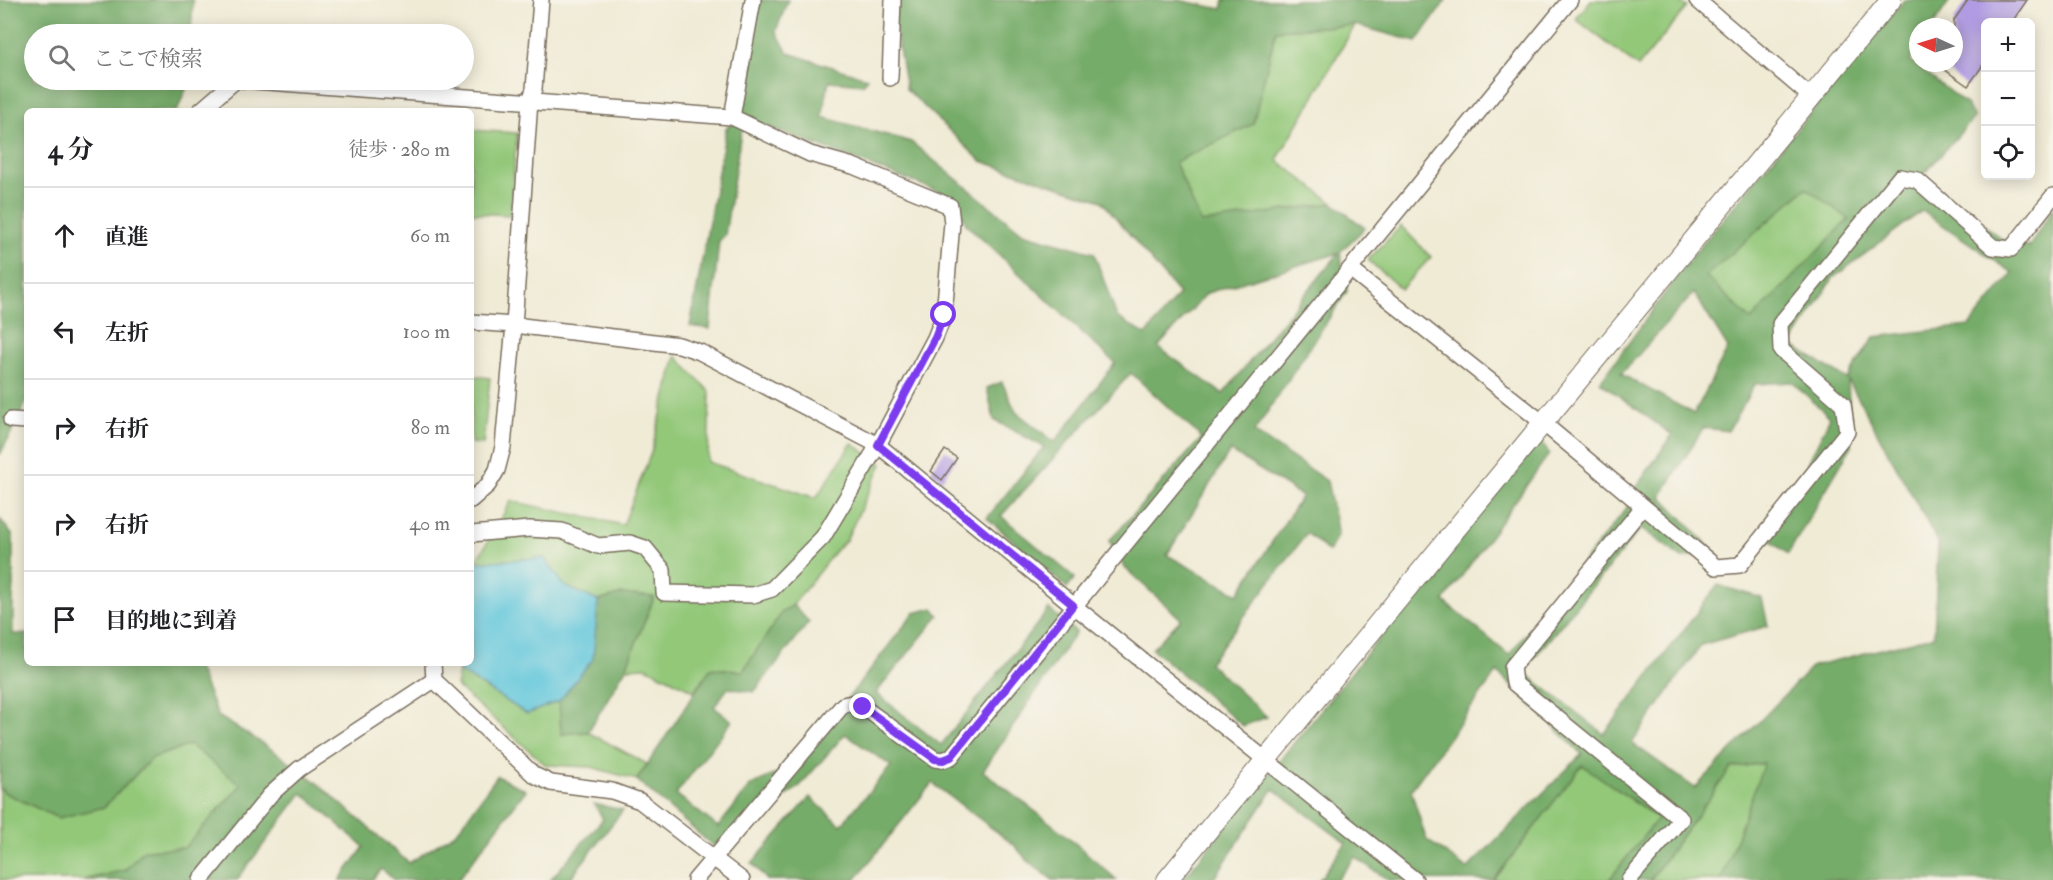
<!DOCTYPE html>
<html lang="ja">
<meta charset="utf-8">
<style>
:root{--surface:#fff;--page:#f2f2f2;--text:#202124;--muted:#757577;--line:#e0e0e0}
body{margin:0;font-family:"IM FELL Double Pica","Noto Serif JP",serif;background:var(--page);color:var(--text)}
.controls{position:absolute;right:18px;top:18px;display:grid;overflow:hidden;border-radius:9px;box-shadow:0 3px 15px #0003}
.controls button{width:54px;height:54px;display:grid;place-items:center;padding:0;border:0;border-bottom:2px solid var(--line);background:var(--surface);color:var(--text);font:30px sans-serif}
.compass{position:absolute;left:1909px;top:18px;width:54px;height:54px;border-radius:50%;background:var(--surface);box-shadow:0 3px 15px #0003;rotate:274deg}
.stop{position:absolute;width:18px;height:18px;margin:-14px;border:4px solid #7c3aed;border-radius:50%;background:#fff}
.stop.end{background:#7c3aed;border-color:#fff;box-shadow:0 2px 6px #0008}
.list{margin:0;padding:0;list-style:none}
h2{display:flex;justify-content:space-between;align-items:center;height:78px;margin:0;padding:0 24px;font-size:26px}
h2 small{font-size:20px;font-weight:400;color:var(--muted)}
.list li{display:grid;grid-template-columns:39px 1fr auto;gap:18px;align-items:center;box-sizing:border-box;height:96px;padding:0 24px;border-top:2px solid var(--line)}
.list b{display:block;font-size:22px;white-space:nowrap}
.list em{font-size:20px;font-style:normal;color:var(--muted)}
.icon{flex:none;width:33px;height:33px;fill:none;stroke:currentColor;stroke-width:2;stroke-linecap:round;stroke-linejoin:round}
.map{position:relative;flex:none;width:2053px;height:880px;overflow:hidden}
.search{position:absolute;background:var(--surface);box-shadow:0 3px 15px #0003;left:24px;top:24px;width:450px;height:66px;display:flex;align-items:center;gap:15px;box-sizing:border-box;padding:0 21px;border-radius:33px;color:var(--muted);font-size:22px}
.panel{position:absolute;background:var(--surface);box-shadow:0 3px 15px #0003;left:24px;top:108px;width:450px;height:558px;border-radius:9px}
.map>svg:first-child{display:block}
.green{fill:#93c879;stroke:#67794c;stroke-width:1.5}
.forest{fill:#76ac69;stroke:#586b44;stroke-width:1.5;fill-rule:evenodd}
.water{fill:#5fc6dc;stroke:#4d787d;stroke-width:1.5}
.building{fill:#b19ce4}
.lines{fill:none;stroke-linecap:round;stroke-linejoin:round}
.minor-casing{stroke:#7a6e5e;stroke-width:18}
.tertiary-casing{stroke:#7a6e5e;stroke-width:22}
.minor{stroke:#fff;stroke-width:15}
.tertiary{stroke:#fff;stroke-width:20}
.route{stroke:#7c3aed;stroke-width:8}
</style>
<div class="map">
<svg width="2053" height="880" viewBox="0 0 2053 880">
<rect width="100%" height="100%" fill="#f7f3e8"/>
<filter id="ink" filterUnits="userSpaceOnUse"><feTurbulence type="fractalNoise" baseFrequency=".0167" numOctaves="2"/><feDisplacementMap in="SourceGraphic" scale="12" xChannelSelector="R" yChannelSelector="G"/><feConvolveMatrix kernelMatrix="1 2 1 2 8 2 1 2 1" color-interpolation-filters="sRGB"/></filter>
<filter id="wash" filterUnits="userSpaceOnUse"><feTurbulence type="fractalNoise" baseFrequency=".008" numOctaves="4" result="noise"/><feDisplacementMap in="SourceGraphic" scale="24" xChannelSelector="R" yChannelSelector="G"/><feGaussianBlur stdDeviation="1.35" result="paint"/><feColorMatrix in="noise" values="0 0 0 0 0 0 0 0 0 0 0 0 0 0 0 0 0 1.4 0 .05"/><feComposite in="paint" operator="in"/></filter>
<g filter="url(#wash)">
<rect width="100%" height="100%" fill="#f0ebd5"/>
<g class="green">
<polygon points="1591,0 1678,0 1687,7 1638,67 1576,19"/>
<polygon points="1355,25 1277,160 1333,203 1201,223 1175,162 1253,124 1276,30"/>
<polygon points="471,130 517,133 510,215 471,213"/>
<polygon points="1806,188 1849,219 1751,321 1705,276"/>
<polygon points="1401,226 1431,257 1401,289 1368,260"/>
<polygon points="676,356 710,392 708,462 816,498 852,443 882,464 846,540 835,551 793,605 782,613 743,671 711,668 694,691 646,667 626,668 654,598 622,594 598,601 565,586 544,558 476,562 511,501 623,525 651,453"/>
<polygon points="471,376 490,378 483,444 471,443"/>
<polygon points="459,671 527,714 559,701 561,734 588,732 647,764 637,780 591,767 546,765 456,686"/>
<polygon points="190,745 241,785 184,848 144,850 125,870 84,880 0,880 0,788 5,793 58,818 104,807 152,758"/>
<polygon points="1765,763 1721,880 1650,880 1731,768"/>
<polygon points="1582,764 1658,819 1609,880 1494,880"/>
</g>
<g class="forest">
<polygon points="0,0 193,0 191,34 34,34 34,80 188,80 187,87 177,111 27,111 27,390 25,405 0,455"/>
<path d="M759,0H788L776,31L788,53L867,78L863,84L829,81L822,117L911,142L1023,233L1094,253L1117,317L1146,335L1179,294L1102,201L981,161L906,89L892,9L897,0H1178L1222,9L1224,0H1446L1417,42L1355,25L1276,30L1253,124L1175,162L1201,223L1333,203L1365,228L1340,252L1347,291L1254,432L1327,481L1338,534L1329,552L1307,533L1209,663L1267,717L1243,726L1152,649L1181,619L1125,568L1109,541L1202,438L1131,373L1001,516L1075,578L1067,588L987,518L1044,447L994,420L987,388L1002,382L1016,412L1055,442L1115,363L966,224L956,198L758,123L741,132L725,235L719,241L710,329L690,326L726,129L739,113ZM1339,253L1223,394L1158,347L1207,293ZM1230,451L1302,496L1238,594L1167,555Z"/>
<path d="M1904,0H1950L1932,27H1918V48L1910,61L1967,105L1974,118L1922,176L2003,240L2029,247L2053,208V880H1721L1764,763L1731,768L1650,880H1609L1658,818L1582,765L1494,880H1388L1355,857L1337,880H1319L1346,843L1273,789L1213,880H1182L1541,440L1549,454L1444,601L1509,655L1626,509L1637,486L1672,435L1600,382L1690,259ZM1806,188L1849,219L1751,320L1706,276ZM1922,211L2013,273L1969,326L1874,337L1847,379L1791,345L1833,278ZM1694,293L1728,348L1694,414L1621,374ZM1848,380L1938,542L1934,636L1813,666L1695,788L1632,743L1701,645L1768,626L1762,598L1718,585L1604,734L1523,671L1641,528L1682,558L1716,554L1661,496L1703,428L1728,431L1755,384L1792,382L1830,417L1771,541L1788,554L1851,447ZM1497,672L1582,754L1467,869L1426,839L1411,790Z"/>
<polygon points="0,519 13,536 13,634 27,634 27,663 196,663 218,716 267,746 315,781 409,863 457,832 497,776 526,790 458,880 395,880 381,869 372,880 340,880 364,847 302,793 237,880 84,880 125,870 144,850 184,848 241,785 190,745 152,758 104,807 58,818 5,793 0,788"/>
<polygon points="622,594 654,597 626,668 588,732 561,734 559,701 593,659 598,601"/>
<polygon points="793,605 809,622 754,692 728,688 714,707 732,721 676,794 718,827 751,785 796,765 914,613 933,608 939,615 876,693 941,745 1049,609 1076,632 983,771 1067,836 1117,880 1053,880 1028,861 1014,845 932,783 855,880 767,880 752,863 810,797 841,825 891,766 845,734 799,787 713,846 637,780 711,668 743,671 782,612"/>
<polygon points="594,804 623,810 569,880 550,880 603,819"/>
</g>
<polygon class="water" points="544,558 565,586 598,601 593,659 559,701 527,714 459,671 457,663 471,663 471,570 476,562"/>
<g id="blocks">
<g class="building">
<polygon points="1968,0 2027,0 2012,22 1986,22 1986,61 1968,86 1935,63 1954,63 1954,20"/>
<polygon points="945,450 957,458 942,480 931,471"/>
</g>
</g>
</g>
<g filter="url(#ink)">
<use href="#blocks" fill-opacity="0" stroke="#7a6e5e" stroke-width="1.5"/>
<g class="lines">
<g class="minor-casing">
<g id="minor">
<polyline points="1697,0 1811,97"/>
<polyline points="890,78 893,0"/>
<polyline points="242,80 732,117 810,154 853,166 950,206 952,223 944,315 935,338 878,445 823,537 772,589 753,595 664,593 663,570 645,548 630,543 598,546 562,531 529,529 471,534"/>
<polyline points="200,111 236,80"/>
<polyline points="732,117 753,0"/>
<polyline points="1350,269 1543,423 1716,567 1740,565 1847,432 1843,404 1781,350 1780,324 1900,177 1917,180 1993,247 2011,249 2053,196"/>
<polyline points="471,322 514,325 679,345 700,352 878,445 1073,605 1415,880"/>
<polyline points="11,420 27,421"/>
<polyline points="471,500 488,485 497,470 503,447 514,325 530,101 534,89 541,0"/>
<polyline points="433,663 434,680 534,775 551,783 612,791 640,801 742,880"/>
<polyline points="201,880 270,795 299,769 434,680"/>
<polyline points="695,880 843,705 852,703 863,707 935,759 943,760 951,757 1570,0"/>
<polyline points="1629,880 1681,819 1514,683 1512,667 1643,507"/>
</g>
</g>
<g class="tertiary-casing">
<polyline id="tertiary" points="1167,880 1891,0"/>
</g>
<use href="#minor" class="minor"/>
<use href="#tertiary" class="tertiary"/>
</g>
</g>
<g class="lines" filter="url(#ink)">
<polyline class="route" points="863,707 935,759 943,760 951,757 1073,605 878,445 935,338 944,315"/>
</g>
</svg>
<div class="controls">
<button>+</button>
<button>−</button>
<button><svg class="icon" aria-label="locate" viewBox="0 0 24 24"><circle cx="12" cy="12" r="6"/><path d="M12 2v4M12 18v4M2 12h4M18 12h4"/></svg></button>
</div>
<svg class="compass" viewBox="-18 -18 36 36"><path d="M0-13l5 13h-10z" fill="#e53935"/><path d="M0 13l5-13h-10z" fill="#757577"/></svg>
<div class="stop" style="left:944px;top:315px"></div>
<div class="stop end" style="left:863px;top:707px"></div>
<div class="search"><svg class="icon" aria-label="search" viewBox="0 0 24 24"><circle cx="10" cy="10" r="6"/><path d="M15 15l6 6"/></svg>ここで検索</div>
<section class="panel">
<h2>4 分<small>徒歩 · 280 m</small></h2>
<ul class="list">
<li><svg class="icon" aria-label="ahead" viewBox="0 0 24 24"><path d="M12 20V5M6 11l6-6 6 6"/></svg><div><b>直進</b></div><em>60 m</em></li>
<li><svg class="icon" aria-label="left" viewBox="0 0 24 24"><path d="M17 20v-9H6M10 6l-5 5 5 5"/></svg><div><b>左折</b></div><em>100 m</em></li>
<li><svg class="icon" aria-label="right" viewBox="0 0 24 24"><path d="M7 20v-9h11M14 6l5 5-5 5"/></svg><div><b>右折</b></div><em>80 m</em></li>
<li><svg class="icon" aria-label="right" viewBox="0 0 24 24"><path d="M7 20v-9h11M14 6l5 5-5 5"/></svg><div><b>右折</b></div><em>40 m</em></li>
<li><svg class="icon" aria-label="arrive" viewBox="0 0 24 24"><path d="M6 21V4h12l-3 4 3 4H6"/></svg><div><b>目的地に到着</b></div></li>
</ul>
</section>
</div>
